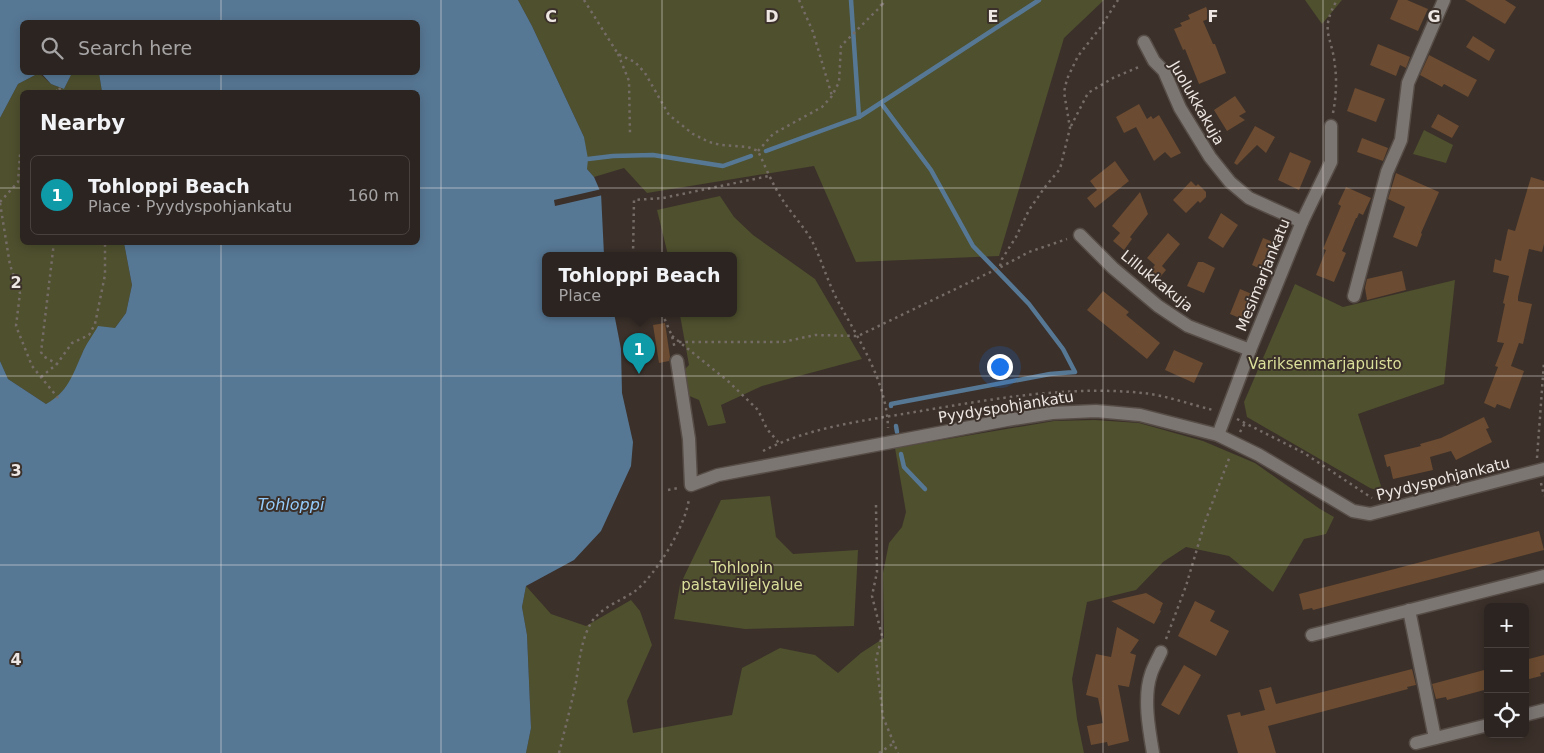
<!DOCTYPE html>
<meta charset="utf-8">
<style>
:root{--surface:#2c2420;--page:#342c29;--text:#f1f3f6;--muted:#a6a4a5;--line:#48413e;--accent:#8c9099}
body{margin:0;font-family:"DejaVu Sans",sans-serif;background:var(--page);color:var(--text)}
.controls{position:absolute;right:15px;bottom:15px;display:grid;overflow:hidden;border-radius:8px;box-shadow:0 2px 12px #0003}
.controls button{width:45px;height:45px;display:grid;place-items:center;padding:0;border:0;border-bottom:1px solid var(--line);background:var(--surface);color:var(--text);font:25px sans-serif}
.you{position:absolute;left:999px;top:366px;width:18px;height:18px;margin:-12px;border:4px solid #fff;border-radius:50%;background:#1a73e8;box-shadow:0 0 0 8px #1a73e833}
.badge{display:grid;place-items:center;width:32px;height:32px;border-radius:50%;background:var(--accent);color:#fff;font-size:16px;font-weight:700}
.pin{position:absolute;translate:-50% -41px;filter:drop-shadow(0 1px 2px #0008)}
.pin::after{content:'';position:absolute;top:26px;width:18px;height:15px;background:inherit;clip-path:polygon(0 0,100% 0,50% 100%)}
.popup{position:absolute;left:542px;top:252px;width:195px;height:65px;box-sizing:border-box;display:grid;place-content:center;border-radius:8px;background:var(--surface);filter:drop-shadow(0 1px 4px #0005);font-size:16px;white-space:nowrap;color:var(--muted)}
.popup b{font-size:19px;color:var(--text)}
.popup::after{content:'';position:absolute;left:50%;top:100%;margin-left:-10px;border:10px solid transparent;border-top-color:var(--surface)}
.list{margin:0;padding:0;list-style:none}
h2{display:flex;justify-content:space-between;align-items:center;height:65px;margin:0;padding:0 20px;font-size:21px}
h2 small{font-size:16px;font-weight:400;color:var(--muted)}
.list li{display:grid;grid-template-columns:32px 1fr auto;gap:15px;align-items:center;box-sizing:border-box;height:80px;margin:0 10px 10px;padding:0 10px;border:1px solid var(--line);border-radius:8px}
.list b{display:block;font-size:19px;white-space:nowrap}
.list p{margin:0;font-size:16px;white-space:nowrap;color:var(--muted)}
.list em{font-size:16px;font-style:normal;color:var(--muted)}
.icon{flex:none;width:28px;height:28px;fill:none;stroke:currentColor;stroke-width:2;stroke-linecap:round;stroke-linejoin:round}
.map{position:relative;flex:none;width:1544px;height:753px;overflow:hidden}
.search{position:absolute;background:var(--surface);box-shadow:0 2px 12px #0003;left:20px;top:20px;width:400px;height:55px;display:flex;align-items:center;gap:12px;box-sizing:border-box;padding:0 18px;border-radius:8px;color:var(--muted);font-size:19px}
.panel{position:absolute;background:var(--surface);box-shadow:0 2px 12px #0003;left:20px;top:90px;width:400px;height:155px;border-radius:8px}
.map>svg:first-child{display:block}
.green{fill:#4e502e}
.water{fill:#577895}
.pier{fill:#3b302a}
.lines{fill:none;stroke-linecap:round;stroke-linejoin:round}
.stream{stroke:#577895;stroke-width:4.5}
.building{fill:#6b4b31}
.minor-casing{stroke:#574d47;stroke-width:15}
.path{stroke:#766c67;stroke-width:2.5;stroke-dasharray:2.5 4;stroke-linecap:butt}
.minor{stroke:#7c7673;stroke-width:12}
.grid{fill:none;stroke:#ede6e2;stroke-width:1;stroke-opacity:0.55}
.labels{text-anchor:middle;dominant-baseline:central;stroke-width:4;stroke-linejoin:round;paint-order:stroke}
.street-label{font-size:15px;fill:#ede6e2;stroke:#3b302a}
.park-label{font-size:15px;fill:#dadf9a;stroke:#3b302a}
.water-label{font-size:16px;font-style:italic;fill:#94cbfb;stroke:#3b302a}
.grid-label{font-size:16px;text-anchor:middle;font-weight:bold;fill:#ede6e2;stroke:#3b302a;stroke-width:4;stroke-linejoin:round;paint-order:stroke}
</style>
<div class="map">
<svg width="1544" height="753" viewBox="0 0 1544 753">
<rect width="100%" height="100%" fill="#3b302a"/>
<g class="green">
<polygon points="518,0 1104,0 1064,38 999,256 856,262 814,166 647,193 624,168 594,177 587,169 584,137 532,26"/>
<polygon points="1305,0 1342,0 1322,24"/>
<polygon points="39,73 51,84 64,89 72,73 99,73 102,92 22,92 22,242 124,243 132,285 126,313 115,328 83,352 72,379 58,398 46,404 8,379 0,361 0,118 18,84"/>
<polygon points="1424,130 1453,145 1446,163 1413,154"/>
<polygon points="720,196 734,217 753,235 815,279 862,359 762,386 721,405 726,423 708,426 699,400 687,395 684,370 689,365 680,315 666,313 733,313 733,255 668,255 657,210"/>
<polygon points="1455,280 1444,384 1358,414 1383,492 1370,488 1247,417 1244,402 1295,284 1343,307"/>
<polygon points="1095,420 1139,423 1203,441 1255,463 1320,509 1334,517 1326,534 1304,539 1273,592 1229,556 1186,547 1163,562 1136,590 1087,602 1072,679 1077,719 1084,753 526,753 531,728 527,635 522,607 526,586 551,614 586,626 631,600 640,611 652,645 627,701 633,733 732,715 742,668 780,648 815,655 838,673 861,653 884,638 883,573 889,543 902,527 906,512 895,448 1054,421"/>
<polygon points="770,496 776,537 793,554 858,550 854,626 745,629 674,619 680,585 721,500"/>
</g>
<g class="water">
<path d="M0,0H518L532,26L584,137L588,159L587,169L594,177L601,193L604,255H545V313H614L621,349L622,393L633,442L631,466L601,531L574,560L526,586L522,607L527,635L531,728L526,753H0V361L8,379L46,404C68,392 72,376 82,354C86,344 93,335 98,326L115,328L126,313L132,285L124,243L418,242V92H102L99,73L418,72V22H22V72L39,73L18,84L0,118Z"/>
<polygon points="41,73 72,73 64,89 51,84"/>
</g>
<polygon class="pier" points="602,189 603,195 555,206 554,200"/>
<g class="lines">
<g class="stream">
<polyline points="851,0 859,117"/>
<polyline points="881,103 931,170 973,246 1029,304 1063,349 1075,372 1050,374 891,404 891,406"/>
<polyline points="766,151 859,117 1039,0"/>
<polyline points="588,159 613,156 653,155 723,166 751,156"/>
<polyline points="896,426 897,432"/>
<polyline points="901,454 904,467 925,489"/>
</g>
</g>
<g class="building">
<polygon points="1398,0 1407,0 1428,9 1418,31 1390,19"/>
<polygon points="1465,0 1505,0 1516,7 1505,24"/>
<polygon points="1206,7 1211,18 1203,21 1213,44 1215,44 1226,73 1199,84 1185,49 1183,50 1174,29 1182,26 1180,23 1190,19 1188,15"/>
<polygon points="1473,36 1495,50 1489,61 1466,47"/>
<polygon points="1378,44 1410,57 1406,68 1400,65 1396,76 1370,65"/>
<polygon points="1429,55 1477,80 1468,97 1444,84 1442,87 1420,75"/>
<polygon points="1355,88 1385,99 1376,122 1347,111"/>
<polygon points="1235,96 1246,112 1239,116 1245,120 1227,131 1214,110"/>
<polygon points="1139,104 1147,119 1151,116 1153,119 1159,115 1181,153 1171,158 1165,152 1154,161 1136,127 1124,133 1116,117"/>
<polygon points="1438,114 1459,126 1452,138 1431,127"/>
<polygon points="1255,126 1275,137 1266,153 1257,145 1237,165 1234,163"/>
<polygon points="1362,138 1388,148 1383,161 1357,152"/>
<polygon points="1290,152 1311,161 1299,190 1278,180"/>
<polygon points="1115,161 1129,181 1095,208 1087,198 1097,190 1090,181"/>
<polygon points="1396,173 1439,192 1421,233 1422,234 1417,247 1393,237 1405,207 1388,199"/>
<polygon points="1531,177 1544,181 1544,244 1542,252 1529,249 1518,297 1518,301 1532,304 1523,344 1519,343 1511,366 1524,371 1510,409 1497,404 1495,408 1484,403 1498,367 1495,366 1504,343 1497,342 1505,304 1503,303 1509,276 1493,272 1495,259 1501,261 1508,229 1515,231"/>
<polygon points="1191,181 1196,186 1198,184 1206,192 1206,197 1200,203 1198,201 1186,213 1173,200"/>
<polygon points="1346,187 1371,198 1363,215 1359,213 1357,218 1356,218 1342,251 1346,253 1334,282 1316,275 1326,250 1323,249 1341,206 1338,204"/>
<polygon points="1140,192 1148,214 1130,237 1132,239 1124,250 1113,241 1120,233 1112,226"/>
<polygon points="1221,213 1238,225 1223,248 1208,238"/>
<polygon points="1168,233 1180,244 1162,266 1166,270 1156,282 1147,274 1155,265 1147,258"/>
<polygon points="1263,238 1281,245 1269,273 1252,265"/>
<polygon points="1198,262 1203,262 1215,268 1204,293 1187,286"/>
<polygon points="1402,271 1406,290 1367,300 1365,288 1367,279"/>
<polygon points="1240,289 1259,297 1249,322 1230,314"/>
<polygon points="1103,291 1129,312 1126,315 1160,343 1147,359 1087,310"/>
<polygon points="665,323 670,357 669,361 659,363 653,325"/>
<polygon points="1174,350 1203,363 1194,383 1165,370"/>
<polygon points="1484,417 1489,428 1486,429 1492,442 1456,460 1451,451 1430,457 1433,470 1393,479 1390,466 1387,467 1384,455 1421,446 1420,444 1441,438"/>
<polygon points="1539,531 1544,550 1313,610 1312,608 1303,610 1299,594"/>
<polygon points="1146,593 1163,603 1160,610 1161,611 1154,624 1111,601"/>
<polygon points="1195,601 1215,611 1210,621 1229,631 1216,656 1178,636"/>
<polygon points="1117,627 1139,640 1130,653 1136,655 1129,687 1118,685 1129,741 1108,746 1107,742 1091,745 1087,726 1103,723 1098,698 1086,695 1096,654 1111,657"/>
<polygon points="1544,655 1544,672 1540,673 1541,676 1525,680 1525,660"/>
<polygon points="1184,665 1201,675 1179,715 1161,705"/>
<polygon points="1412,669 1416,685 1407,687 1408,689 1268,726 1276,753 1238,753 1227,715 1240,712 1241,716 1265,710 1259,690 1271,687 1276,704"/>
<polygon points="1488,669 1488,689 1447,700 1446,697 1436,699 1432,684"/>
</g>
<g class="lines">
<g class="minor-casing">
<g id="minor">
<polyline points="1144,42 1154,61 1164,71 1180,108 1210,157 1230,182 1249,198 1302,222"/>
<polyline points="1080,235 1113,268 1158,306 1188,326 1250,350"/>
<polyline points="1354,296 1387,172 1401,140 1408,83 1444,0"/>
<polyline points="677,361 689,439 691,485 718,475 1007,420 1052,413 1096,411 1140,415 1218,435 1259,455 1353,511 1370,514 1544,469"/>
<polyline points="1218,435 1250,350 1302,222 1331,162 1331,126"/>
<polyline points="1409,610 1435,738"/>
<polyline points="1312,635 1544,576"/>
<polyline points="1525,715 1544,710"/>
<polyline points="1416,743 1488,725"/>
<path d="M1153,753C1149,730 1143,697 1151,674C1153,667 1158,659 1161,652"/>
</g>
</g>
<g class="path">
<path d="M584,0L618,54L635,62L645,73L669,115L693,134L709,142L721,145L748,147L758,151C766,168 773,186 784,202C792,214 803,226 811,239C822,260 828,284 840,305C861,343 887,384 888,428"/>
<polyline points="799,0 813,32 832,96"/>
<polyline points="882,5 886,0"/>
<polyline points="618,54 629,81 630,135"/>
<polyline points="56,92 59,87 61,92"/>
<path d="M1333,113C1336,98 1337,81 1335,66C1332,35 1319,32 1337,0"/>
<polyline points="1071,126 1088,93 1113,78 1141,66"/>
<polyline points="758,151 773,134 822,107 832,96 839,82 841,46 881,6 881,0"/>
<polyline points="0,202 18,182 20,155 22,148"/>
<polyline points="0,203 10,265 20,293 16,326 32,366 58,398"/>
<polyline points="54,242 41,352 43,356 57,364"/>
<polyline points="633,255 634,200 663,198 769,176"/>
<polyline points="1000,266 1002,259 1016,237 1029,210 1045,187 1060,169 1070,128 1064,92 1067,79 1078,56 1100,28 1118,0"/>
<polyline points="662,313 672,336 675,349"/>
<polyline points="672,336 729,382 758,410 767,429 779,443"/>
<polyline points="679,342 783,342 815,335 858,336 999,268 1029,252 1067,239"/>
<polyline points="41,377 57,364 72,343 89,335 95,324 105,275 105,242"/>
<polyline points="1237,419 1304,453 1372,498"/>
<polyline points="1240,432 1245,423"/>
<path d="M763,451C807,428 861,421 909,413C987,400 1065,385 1143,393C1165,395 1192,405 1213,410"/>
<polyline points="1537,458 1544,362"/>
<polyline points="1541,483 1544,496"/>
<polyline points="668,490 678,488"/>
<polyline points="876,505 877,572 872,596 882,636 876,659 883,717 898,753"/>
<polyline points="1166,639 1186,586 1205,522 1230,456"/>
<path d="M559,753C565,729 571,706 576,682C579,663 581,640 591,623C600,608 620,601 634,592C656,575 686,526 689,498"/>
<polyline points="879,753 894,743"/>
</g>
<use href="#minor" class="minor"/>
</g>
<path class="grid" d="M221,0V22M441,0V753M662,0V753M882,0V753M1103,0V753M1323,0V753M221,72V92M0,188H22M418,188H1544M221,242V753M0,376H1544M0,565H1544"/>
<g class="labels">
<g class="street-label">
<text transform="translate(1197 103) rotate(60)">Juolukkakuja</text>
<text transform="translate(1263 275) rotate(-68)">Mesimarjankatu</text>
<text transform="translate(1157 281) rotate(39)">Lillukkakuja</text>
<text transform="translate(1006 407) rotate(-9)">Pyydyspohjankatu</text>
<text transform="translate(1443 479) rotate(-14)">Pyydyspohjankatu</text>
</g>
<g class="park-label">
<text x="1325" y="364">Variksenmarjapuisto</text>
<text x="742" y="568">Tohlopin<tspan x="742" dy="17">palstaviljelyalue</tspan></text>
</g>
<g class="water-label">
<text x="291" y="504">Tohloppi</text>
</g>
</g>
<g class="grid-label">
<text x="551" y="22">C</text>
<text x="772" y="22">D</text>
<text x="993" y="22">E</text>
<text x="1213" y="22">F</text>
<text x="1434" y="22">G</text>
<text x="16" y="288">2</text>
<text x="16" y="476">3</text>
<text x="16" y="665">4</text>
</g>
</svg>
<div class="controls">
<button>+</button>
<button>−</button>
<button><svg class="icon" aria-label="locate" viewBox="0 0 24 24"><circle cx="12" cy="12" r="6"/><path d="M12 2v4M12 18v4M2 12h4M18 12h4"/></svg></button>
</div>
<div class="you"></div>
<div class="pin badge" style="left:639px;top:374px;background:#0f9aa8">1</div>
<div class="popup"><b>Tohloppi Beach</b>Place</div>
<div class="search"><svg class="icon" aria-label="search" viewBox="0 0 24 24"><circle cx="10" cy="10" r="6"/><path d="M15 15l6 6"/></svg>Search here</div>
<section class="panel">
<h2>Nearby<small></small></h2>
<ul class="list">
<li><span class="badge" style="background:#0f9aa8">1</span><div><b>Tohloppi Beach</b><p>Place · Pyydyspohjankatu</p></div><em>160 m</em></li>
</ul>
</section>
</div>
